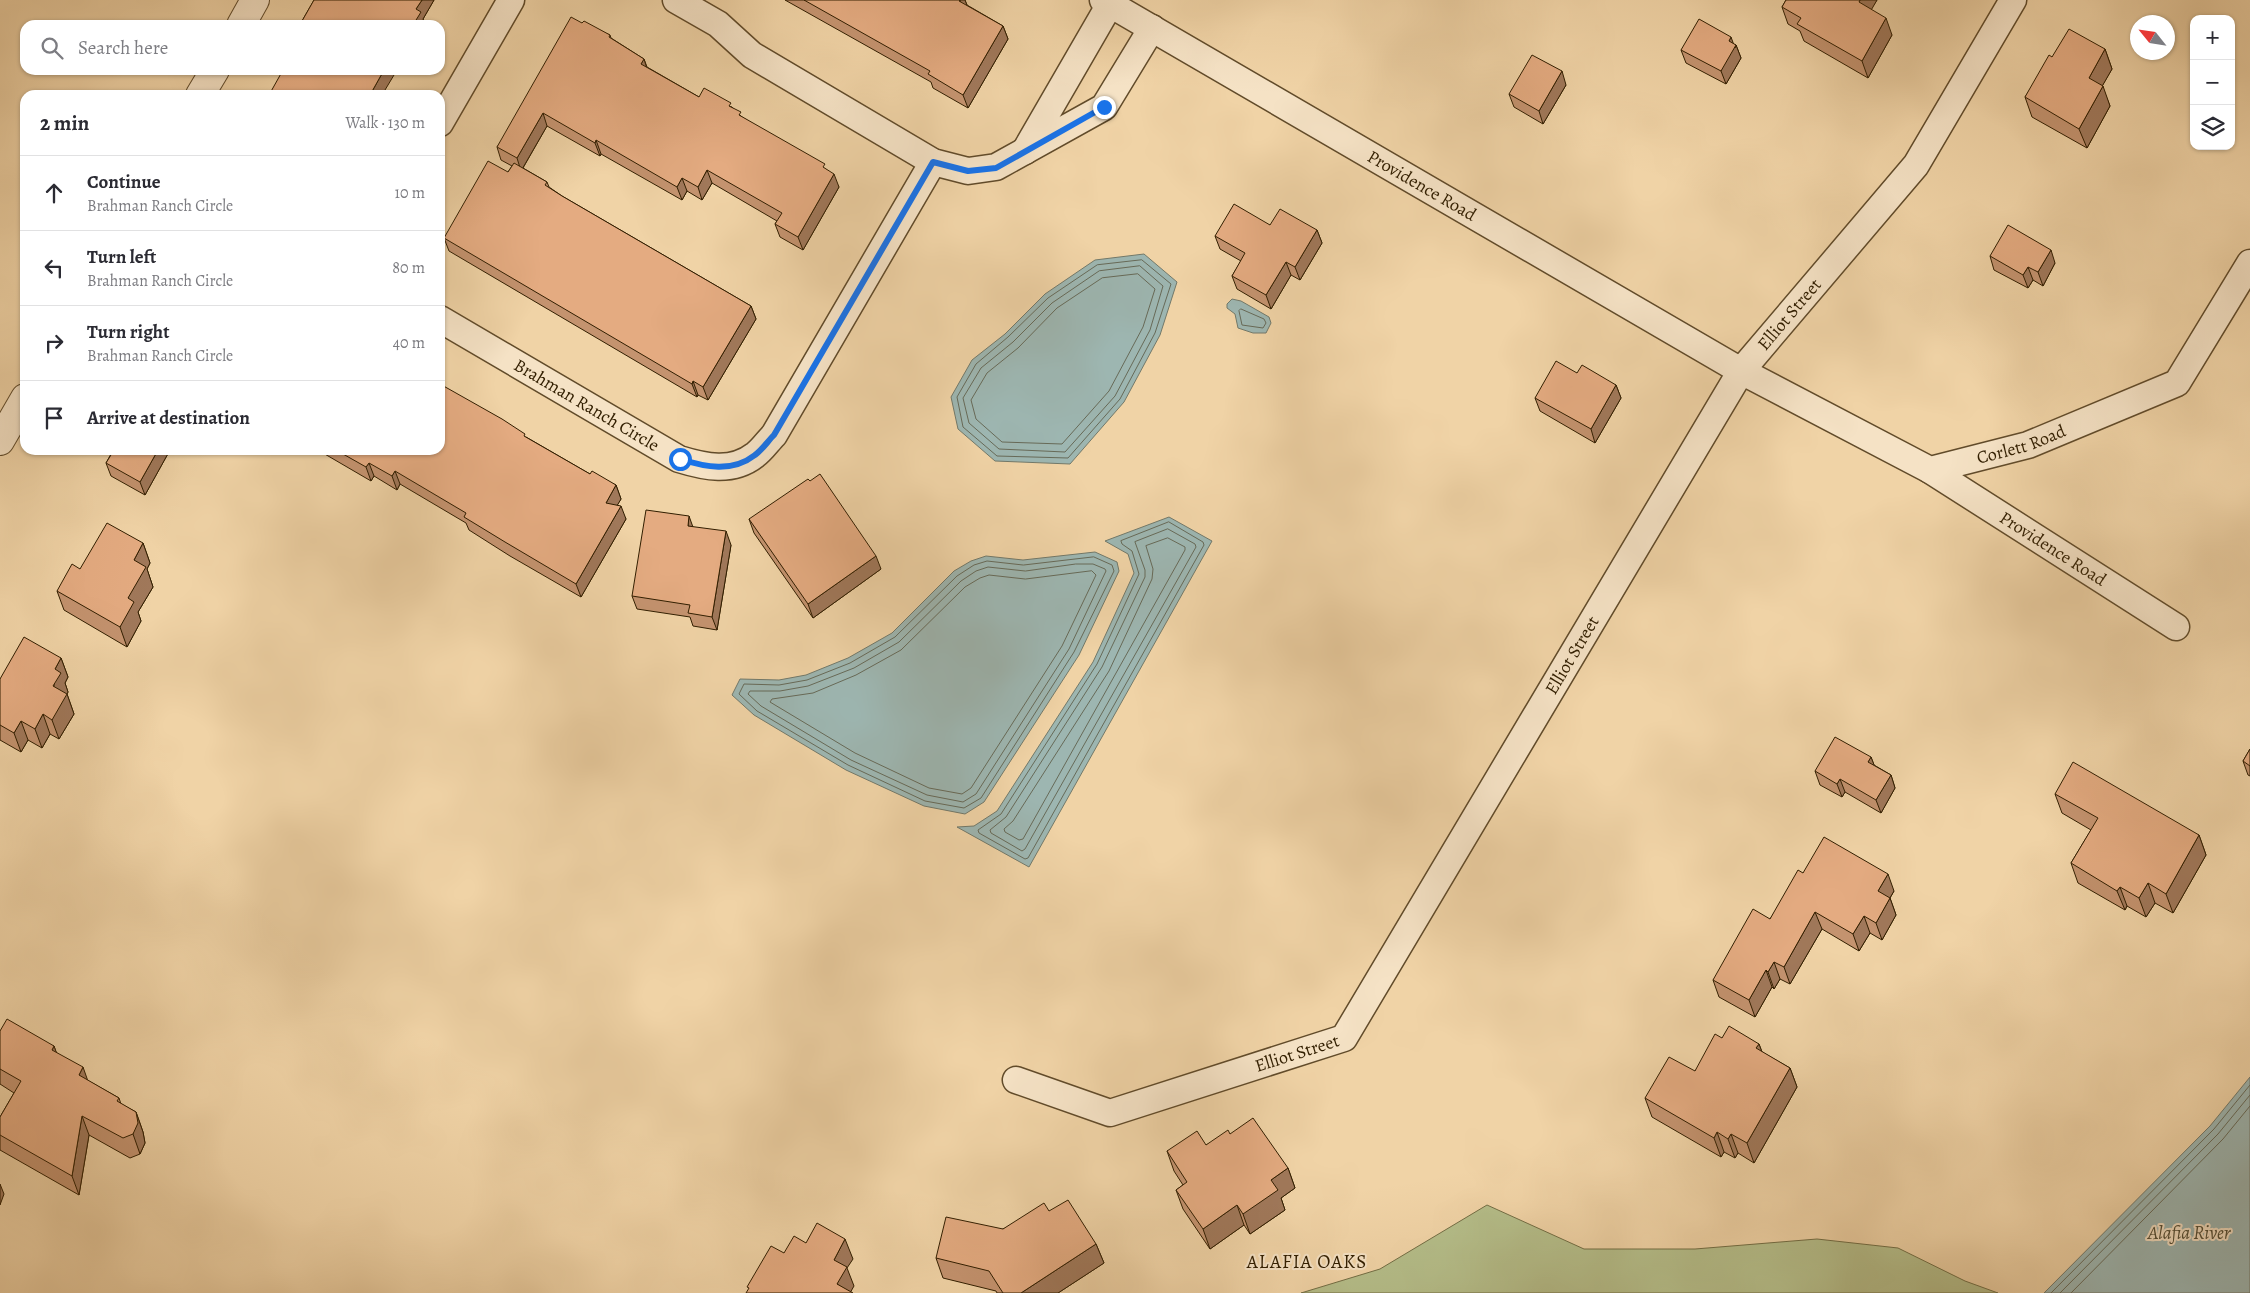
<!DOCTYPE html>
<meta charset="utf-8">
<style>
:root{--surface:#fff;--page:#f2f2f3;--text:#2b2b33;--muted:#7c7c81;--line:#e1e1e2}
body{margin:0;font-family:Alegreya,serif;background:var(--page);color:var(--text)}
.controls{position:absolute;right:15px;top:15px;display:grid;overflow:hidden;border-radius:10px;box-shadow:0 1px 4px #0004}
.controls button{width:45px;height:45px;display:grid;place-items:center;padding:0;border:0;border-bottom:1px solid var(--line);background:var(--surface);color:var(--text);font:25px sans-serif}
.compass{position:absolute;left:2130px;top:15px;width:45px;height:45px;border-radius:50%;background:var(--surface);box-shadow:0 1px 4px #0004;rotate:300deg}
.stop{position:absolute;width:15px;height:15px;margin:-11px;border:4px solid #1a73e8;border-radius:50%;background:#fff}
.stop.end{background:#1a73e8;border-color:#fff;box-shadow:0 1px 5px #0008}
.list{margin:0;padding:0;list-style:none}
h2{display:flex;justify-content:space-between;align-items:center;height:65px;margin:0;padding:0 20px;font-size:21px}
h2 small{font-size:16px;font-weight:400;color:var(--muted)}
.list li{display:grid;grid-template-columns:32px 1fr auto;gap:15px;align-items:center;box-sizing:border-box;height:75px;padding:0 20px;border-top:1px solid var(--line)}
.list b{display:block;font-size:19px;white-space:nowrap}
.list p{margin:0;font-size:16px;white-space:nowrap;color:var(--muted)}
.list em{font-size:16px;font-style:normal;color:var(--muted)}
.icon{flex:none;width:28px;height:28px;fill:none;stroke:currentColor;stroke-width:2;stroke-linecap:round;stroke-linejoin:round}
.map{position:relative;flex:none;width:2250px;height:1293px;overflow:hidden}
.search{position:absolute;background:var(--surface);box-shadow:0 1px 4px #0004;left:20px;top:20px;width:425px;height:55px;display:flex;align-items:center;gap:12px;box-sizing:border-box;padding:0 18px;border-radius:15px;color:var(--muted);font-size:19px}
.panel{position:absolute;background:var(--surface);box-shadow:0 1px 4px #0004;left:20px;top:90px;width:425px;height:365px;border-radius:15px}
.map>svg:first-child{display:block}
.green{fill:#b5be8a;stroke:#736e45}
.water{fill:#9db6b1;stroke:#72796a}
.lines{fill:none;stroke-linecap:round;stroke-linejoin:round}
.shore{stroke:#676a58;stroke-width:1}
.minor-casing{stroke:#614b2a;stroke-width:29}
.tertiary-casing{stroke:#614b2a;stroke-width:30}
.minor{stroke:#f5e2c5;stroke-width:26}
.tertiary{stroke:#f5e2c5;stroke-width:28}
.wall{fill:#c4936f;stroke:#311e00}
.shaded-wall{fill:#a0785a;stroke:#311e00}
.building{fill:#e4ab81;stroke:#311e00}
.route{stroke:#1a73e8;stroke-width:6}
.labels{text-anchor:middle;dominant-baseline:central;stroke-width:4;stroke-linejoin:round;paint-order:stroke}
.street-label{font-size:18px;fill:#311e00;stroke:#f5e2c5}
.water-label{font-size:19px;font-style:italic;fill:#514c35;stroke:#f5e2c5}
.neighbourhood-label{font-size:19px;letter-spacing:1px;fill:#311e00;stroke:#f5e2c5}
</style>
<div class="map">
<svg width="2250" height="1293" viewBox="0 0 2250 1293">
<rect width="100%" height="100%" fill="#f0d3a6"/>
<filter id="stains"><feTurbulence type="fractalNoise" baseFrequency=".004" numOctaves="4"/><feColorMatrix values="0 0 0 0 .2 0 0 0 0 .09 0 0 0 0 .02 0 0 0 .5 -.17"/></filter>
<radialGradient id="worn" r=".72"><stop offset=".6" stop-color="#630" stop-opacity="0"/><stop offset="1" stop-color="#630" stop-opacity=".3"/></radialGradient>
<polygon class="green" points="1487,1205 1584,1249 1695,1249 1817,1239 1898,1248 1965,1281 1998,1293 1301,1293 1380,1269"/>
<g class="water">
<polygon points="1144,254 1177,282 1160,335 1124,402 1070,464 995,461 958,429 951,397 972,360 1005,334 1045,294 1095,260"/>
<polygon points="1232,299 1241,301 1269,317 1271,323 1266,333 1253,333 1238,328 1235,314 1227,308 1227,304"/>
<polygon points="1169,517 1212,541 1029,867 957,827 974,826 997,811 1093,662 1134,573 1128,554 1105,541"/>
<polygon points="1095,552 1117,562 1119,571 1079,655 984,802 965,814 924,806 846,770 754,715 732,695 740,679 779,680 806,675 848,658 892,633 954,571 971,561 986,556 1023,560"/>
<polygon points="2250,1077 2250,1293 2044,1293 2210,1126"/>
</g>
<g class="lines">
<g class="shore">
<polygon points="1142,260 1171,284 1155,333 1120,399 1068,458 997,456 963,427 957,397 976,364 1008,337 1048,298 1097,265"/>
<polygon points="1140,266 1163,286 1150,330 1115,396 1065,452 999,449 969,423 963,398 981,368 1013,342 1052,303 1099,271"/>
<polygon points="1138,274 1155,289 1143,327 1109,391 1062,444 1002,442 976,419 971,400 987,373 1018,348 1057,308 1102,278"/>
<polygon points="1241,309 1264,319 1266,323 1263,328 1242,325 1239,311"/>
<polygon points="1169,522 1203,542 1204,545 1028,858 1025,859 979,833 978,830 1001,814 1097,664 1139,574 1132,551 1122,544 1121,541"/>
<polygon points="1168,529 1195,544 1196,547 1025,849 1022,851 991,833 990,830 1006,817 1102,667 1145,577 1145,570 1135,542"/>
<polygon points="1168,538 1185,547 1185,550 1023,839 1019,840 1005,832 1004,829 1013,821 1109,671 1152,579 1153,569 1146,546"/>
<polygon points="1094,557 1112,565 1114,571 1074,652 981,798 964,808 925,801 848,765 757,711 739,694 744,684 779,685 807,680 850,663 895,637 957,576 974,565 987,561 1023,565"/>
<polygon points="1076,564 1093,564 1105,569 1106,571 1069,649 976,794 963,802 927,795 851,760 761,706 748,694 750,691 780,691 808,686 854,668 899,642 961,581 976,571 988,567 1025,571"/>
<polygon points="1092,571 1096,575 1062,646 971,788 962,794 929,788 855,753 770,702 772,699 813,693 856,675 901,650 965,587 980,578 989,575 1025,579"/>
<polyline points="2051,1293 2214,1129 2250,1085"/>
<polyline points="2060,1293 2218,1134 2250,1095"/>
<polyline points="2071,1293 2223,1139 2250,1106"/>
</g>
<g class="minor-casing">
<g id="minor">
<polyline points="676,0 718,24 752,55 933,162 968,171 996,167 1104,107 1152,28"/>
<path id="s1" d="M1103,0L1741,371L1930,470L2028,445L2177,383L2250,263"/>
<polyline points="440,123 511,0"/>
<polyline points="1025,151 1110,4"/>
<path id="s2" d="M440,319L679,459C705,467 732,473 755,455C762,450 768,441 774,435L933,162"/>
<path id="s3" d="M1930,470L2176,627"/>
<path id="s4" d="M1016,1080L1110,1113L1344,1038L1741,371L1916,165L2013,0"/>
</g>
</g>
<g class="tertiary-casing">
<g id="tertiary">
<polyline points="241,25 255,0"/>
<polyline points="200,95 215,70"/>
<polyline points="0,441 25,398"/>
</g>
</g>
<use href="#minor" class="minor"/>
<use href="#tertiary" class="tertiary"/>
</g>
<g class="wall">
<polygon points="314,0 434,0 423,19 425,25 304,25 302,21"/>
<polygon points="785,0 965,0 967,5 1003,26 1008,39 968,108 933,88 931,82"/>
<polygon points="1786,0 1877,0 1871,9 1892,35 1868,78 1804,41 1800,31 1788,24 1782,7"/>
<polygon points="582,23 610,35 611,38 644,59 647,67 699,97 732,107 742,117 827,170 839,187 803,250 780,237 775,224 777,221 712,183 702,200 687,191 682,200 601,154 600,156 547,126 523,168 547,182 549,187 562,196 751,306 756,319 708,400 698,395 697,397 449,251 444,238 508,172 512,166 501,160 497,147"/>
<polygon points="1733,44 1736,45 1741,58 1726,84 1686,63 1681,50"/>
<polygon points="2105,49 2112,69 2102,86 2110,106 2087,148 2032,117 2025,97 2052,57"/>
<polygon points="1566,85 1543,124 1514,107 1509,94"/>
<polygon points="1270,225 1317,230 1322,243 1300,280 1291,275 1271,309 1237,289 1232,276 1241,261 1220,249 1215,236"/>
<polygon points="1990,256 2055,263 2043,286 2033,280 2028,288 1994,270"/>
<polygon points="1577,373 1616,385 1621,398 1595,443 1540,411 1535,398"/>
<polygon points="526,437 590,474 616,485 621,499 617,505 626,519 581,597 510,556 469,530 466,523 400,484 397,490 374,476 371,481 323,453 322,450 440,450"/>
<polygon points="110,450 170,450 145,495 111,476 106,463 111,454"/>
<polygon points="749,519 881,569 813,618 754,533"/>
<polygon points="693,527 731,545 717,630 693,626 690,617 637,609 632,596"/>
<polygon points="143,543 150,563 147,569 153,587 138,612 141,621 127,647 64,610 57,591"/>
<polygon points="61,658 68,677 65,683 68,692 67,694 74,714 59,739 50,734 42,748 28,740 21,752 0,740 0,679"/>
<polygon points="2250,749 2250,776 2248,775 2243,761"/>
<polygon points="1871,757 1874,765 1891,775 1895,788 1881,813 1845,792 1842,797 1820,785 1815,771"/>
<polygon points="2055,794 2199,835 2206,855 2173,913 2155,903 2146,917 2127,906 2125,910 2078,883 2071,863 2091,830 2062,813"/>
<polygon points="1803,873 1894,891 1890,898 1896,915 1882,940 1870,933 1859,951 1822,929 1790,984 1780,979 1774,989 1772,987 1755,1017 1719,997 1713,980 1770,919"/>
<polygon points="0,1031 54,1046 56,1052 87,1080 119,1098 121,1104 136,1112 143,1132 145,1143 140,1154 130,1158 89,1135 79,1195 0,1150 0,1117 14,1093 0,1084"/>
<polygon points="1722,1038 1759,1044 1762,1052 1790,1068 1797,1087 1754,1163 1738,1153 1735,1158 1724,1152 1721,1157 1652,1117 1645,1098 1695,1071"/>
<polygon points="1230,1134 1288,1168 1295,1188 1281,1198 1285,1210 1250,1234 1244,1225 1210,1249 1183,1209 1176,1190 1183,1185 1174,1171 1167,1151 1206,1145"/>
<polygon points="1049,1211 1096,1244 1104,1263 1058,1293 997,1293 996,1291 943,1278 936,1258 1003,1229"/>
</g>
<g class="shaded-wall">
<polygon points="422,0 434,0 423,19 425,25 413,25 416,9"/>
<polygon points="960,0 965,0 968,8 964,14"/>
<polygon points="1860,0 1877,0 1866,19 1859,2"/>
<polygon points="1886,18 1892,35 1868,78 1862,61"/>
<polygon points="1003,26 1008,39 968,108 963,95"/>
<polygon points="1731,37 1735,48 1736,45 1741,58 1726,84 1721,71 1729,41"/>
<polygon points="2105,49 2112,69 2096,97 2089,78"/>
<polygon points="644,59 648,72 641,64"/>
<polygon points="384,70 397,70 382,95 370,95"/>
<polygon points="1562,71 1566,85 1543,124 1539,111"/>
<polygon points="2103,86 2110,106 2087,148 2079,129"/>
<polygon points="543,113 547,126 521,171 517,158"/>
<polygon points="596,140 601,154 600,156 595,143"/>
<polygon points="707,170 712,183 702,200 698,187"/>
<polygon points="834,174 839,187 803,250 798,237"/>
<polygon points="682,178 687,191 682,200 677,187"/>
<polygon points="1317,230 1322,243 1300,280 1295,267"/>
<polygon points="2051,250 2055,263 2043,286 2038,272"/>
<polygon points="1286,262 1291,275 1271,309 1266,295"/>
<polygon points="2028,267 2033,280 2028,288 2023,275"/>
<polygon points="751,306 756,319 708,400 703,387"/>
<polygon points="693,381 698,395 697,397 692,384"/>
<polygon points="1616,385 1621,398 1595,443 1591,429"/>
<polygon points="158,450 170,450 145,495 140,482"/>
<polygon points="369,463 374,476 371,481 366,467"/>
<polygon points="395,471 400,484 397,490 392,476"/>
<polygon points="616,485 621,499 611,516 606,503"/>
<polygon points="621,506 626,519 581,597 576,584"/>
<polygon points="689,516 694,530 688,526"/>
<polygon points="726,531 731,545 717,630 712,617"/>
<polygon points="143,543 150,563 147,569 153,587 138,612 141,621 127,647 120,627 128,598 134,560"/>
<polygon points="876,556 881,569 813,618 808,604"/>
<polygon points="61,658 68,677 65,683 68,692 67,694 74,714 59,739 52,720 55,669"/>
<polygon points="43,714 50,734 42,748 35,729"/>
<polygon points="21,721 28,740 21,752 14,733"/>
<polygon points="1871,757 1876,770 1868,762"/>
<polygon points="1891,775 1895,788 1881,813 1876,800"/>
<polygon points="1840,779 1845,792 1842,797 1837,784"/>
<polygon points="2199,835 2206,855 2173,913 2166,894"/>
<polygon points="1888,874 1894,891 1884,908 1878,891"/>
<polygon points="2148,883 2155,903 2146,917 2139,898"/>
<polygon points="2120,887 2127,906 2125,910 2117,891"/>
<polygon points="1890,898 1896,915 1882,940 1876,923"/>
<polygon points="1815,912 1822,929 1790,984 1784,967"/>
<polygon points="1864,916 1870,933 1859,951 1853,934"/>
<polygon points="1774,962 1780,979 1774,989 1768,972"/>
<polygon points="1766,970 1772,987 1755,1017 1749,1000"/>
<polygon points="1759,1044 1766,1063 1756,1048"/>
<polygon points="54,1046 61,1065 52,1050"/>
<polygon points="83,1067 90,1087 79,1075"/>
<polygon points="1790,1068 1797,1087 1754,1163 1747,1143"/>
<polygon points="136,1112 143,1132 145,1143 140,1154 133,1134"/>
<polygon points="82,1116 89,1135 79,1195 72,1176"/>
<polygon points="1717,1132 1724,1152 1721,1157 1714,1138"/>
<polygon points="1731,1134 1738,1153 1735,1158 1728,1139"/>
<polygon points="1288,1168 1295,1188 1281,1198 1285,1210 1250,1234 1243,1214 1271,1180"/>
<polygon points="0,1184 4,1194 0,1205"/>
<polygon points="1237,1205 1244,1225 1210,1249 1203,1229"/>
<polygon points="845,1239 853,1259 847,1268 854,1286 850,1293 837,1284 834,1260"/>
<polygon points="1096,1244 1104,1263 1058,1293 1021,1293"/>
</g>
<g class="building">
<polygon points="314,0 422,0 416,9 421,12 413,25 309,25 302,21"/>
<polygon points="804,0 960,0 959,1 1003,26 963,95 928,74 930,71"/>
<polygon points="1786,0 1860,0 1859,2 1886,18 1862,61 1797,24 1801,18 1782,7"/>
<polygon points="571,17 582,23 584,21 610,35 609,37 644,59 641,64 699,97 704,88 731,103 729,106 741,112 739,115 825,164 823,167 834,174 798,237 775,224 782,213 707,170 698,187 682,178 677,187 596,140 595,143 543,113 517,158 497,147"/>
<polygon points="1699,19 1731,37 1729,41 1736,45 1721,71 1681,50"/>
<polygon points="2069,29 2105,49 2089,78 2103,86 2079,129 2025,97 2049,55 2052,57"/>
<polygon points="1532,55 1562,71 1539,111 1509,94"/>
<polygon points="283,70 384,70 370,95 269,95"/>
<polygon points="488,161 508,172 514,163 547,182 545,185 562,196 751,306 703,387 693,381 692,384 444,238"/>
<polygon points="1234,204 1270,225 1280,209 1317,230 1295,267 1286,262 1266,295 1232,276 1245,253 1215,236"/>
<polygon points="2008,225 2051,250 2038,272 2028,267 2023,275 1990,256"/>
<polygon points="1556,361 1577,373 1582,365 1616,385 1591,429 1535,398"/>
<polygon points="440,384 502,419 525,434 524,436 590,474 592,471 616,485 606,503 621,506 576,584 505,542 464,517 466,513 395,471 392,476 369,463 366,467 336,450 440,450"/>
<polygon points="114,450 158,450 140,482 106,463"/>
<polygon points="820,474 876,556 808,604 749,519 808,479 810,481"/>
<polygon points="646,510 689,516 688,526 726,531 712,617 688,613 690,605 632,596"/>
<polygon points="107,523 143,543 134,560 146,567 128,598 134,602 120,627 57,591 72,564 80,569"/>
<polygon points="24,637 61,658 55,669 61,673 53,686 67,694 52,720 43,714 35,729 21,721 14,733 0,725 0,679"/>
<polygon points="1835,737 1871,757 1868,762 1891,775 1876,800 1840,779 1837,784 1815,771"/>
<polygon points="2250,749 2250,766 2243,761"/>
<polygon points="2073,762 2199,835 2166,894 2148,883 2139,898 2120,887 2117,891 2071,863 2098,818 2055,794"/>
<polygon points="1824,837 1888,874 1878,891 1890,898 1876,923 1864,916 1853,934 1815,912 1784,967 1774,962 1768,972 1766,970 1749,1000 1713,980 1753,909 1770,919 1798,870 1803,873"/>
<polygon points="7,1019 54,1046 52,1050 83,1067 79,1075 119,1098 117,1101 136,1112 138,1123 133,1134 123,1138 82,1116 72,1176 0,1135 0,1117 21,1081 0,1069 0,1031"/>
<polygon points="1729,1026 1759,1044 1756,1048 1790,1068 1747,1143 1731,1134 1728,1139 1717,1132 1714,1138 1645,1098 1669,1057 1695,1071 1715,1034 1722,1038"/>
<polygon points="1253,1118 1288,1168 1271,1180 1278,1190 1243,1214 1237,1205 1203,1229 1176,1190 1187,1182 1167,1151 1197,1131 1206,1145 1228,1130 1230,1134"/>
<polygon points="1068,1200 1096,1244 1021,1293 1003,1293 989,1271 936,1258 946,1217 1003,1229 1044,1203 1049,1211"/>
<polygon points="817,1223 845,1239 834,1260 847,1267 837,1284 853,1293 746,1293 749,1288 747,1287 771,1246 784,1253 794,1236 806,1243"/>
</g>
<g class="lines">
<path class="route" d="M680,459C705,467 732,473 755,455C762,450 768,441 774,435L933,162L968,171L996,168L1104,107"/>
</g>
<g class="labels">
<g class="street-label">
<text stroke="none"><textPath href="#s1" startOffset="369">Providence Road</textPath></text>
<text stroke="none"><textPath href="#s4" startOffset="1196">Elliot Street</textPath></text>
<text stroke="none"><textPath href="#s2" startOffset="170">Brahman Ranch Circle</textPath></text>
<text stroke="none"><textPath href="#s1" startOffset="1046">Corlett Road</textPath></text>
<text stroke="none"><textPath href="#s3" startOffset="146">Providence Road</textPath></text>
<text stroke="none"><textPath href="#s4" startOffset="791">Elliot Street</textPath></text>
<text stroke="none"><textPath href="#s4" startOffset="296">Elliot Street</textPath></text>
</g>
<g class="water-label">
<text x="2189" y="1233">Alafia River</text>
</g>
<g class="neighbourhood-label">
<text x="1307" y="1262">ALAFIA OAKS</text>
</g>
</g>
<rect width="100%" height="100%" filter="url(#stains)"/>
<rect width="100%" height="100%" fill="url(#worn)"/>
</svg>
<div class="controls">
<button>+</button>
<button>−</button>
<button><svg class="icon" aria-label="layers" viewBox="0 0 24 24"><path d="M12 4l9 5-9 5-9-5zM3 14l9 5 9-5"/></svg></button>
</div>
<svg class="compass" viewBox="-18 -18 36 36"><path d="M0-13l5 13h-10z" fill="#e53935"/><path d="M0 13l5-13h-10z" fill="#7c7c81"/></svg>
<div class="stop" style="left:680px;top:459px"></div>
<div class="stop end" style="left:1104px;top:107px"></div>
<div class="search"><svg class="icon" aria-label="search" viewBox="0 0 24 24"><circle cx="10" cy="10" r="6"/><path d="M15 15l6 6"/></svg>Search here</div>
<section class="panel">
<h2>2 min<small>Walk · 130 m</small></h2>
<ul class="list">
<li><svg class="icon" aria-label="ahead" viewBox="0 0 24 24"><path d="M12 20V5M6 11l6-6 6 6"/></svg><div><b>Continue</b><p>Brahman Ranch Circle</p></div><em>10 m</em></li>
<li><svg class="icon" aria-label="left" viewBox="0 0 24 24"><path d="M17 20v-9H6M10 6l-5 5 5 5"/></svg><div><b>Turn left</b><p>Brahman Ranch Circle</p></div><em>80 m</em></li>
<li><svg class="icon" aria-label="right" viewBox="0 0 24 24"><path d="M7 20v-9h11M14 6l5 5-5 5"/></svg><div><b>Turn right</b><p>Brahman Ranch Circle</p></div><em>40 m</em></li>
<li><svg class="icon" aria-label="arrive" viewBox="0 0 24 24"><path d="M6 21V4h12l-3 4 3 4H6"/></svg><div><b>Arrive at destination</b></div></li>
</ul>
</section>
</div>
